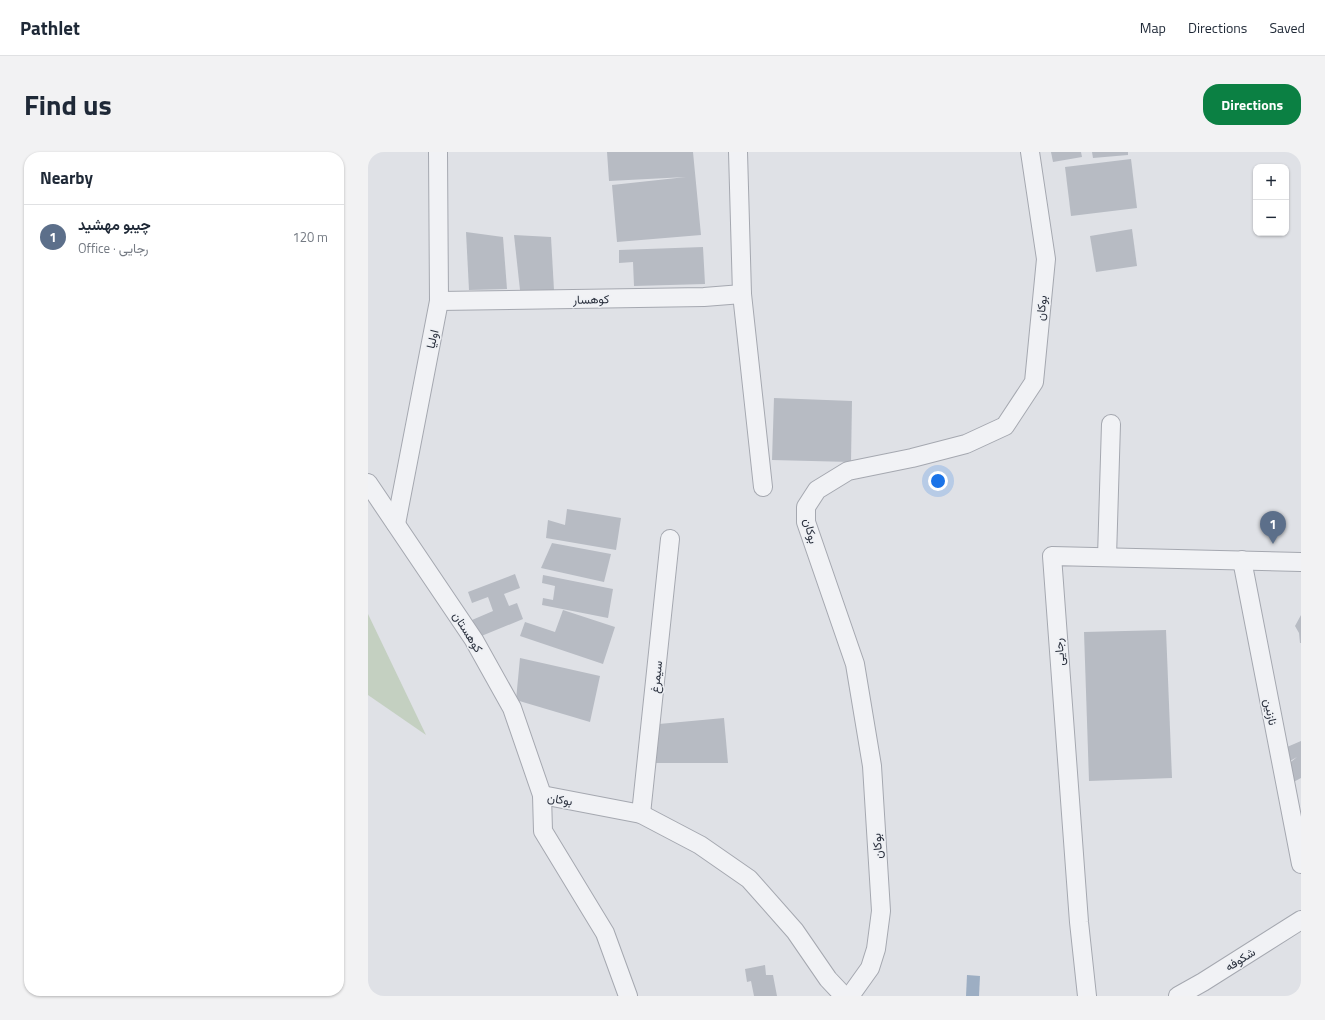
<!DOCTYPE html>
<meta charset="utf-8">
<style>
:root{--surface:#fff;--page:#f2f2f3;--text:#1f2937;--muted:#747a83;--line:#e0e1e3;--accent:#0b8043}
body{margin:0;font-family:"Titillium Web",Vazirmatn,sans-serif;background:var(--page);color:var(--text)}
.controls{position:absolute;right:12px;top:12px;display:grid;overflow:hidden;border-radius:8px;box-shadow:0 1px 3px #0004}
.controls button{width:36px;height:36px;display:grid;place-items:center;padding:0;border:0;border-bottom:1px solid var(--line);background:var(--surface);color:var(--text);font:20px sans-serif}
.you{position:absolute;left:570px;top:329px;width:14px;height:14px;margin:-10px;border:3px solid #fff;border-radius:50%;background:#1a73e8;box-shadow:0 0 0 6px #1a73e833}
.badge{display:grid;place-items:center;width:26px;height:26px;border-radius:50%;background:var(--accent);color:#fff;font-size:13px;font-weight:700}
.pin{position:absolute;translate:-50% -33px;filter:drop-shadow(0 1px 2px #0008)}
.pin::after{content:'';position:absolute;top:21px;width:14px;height:12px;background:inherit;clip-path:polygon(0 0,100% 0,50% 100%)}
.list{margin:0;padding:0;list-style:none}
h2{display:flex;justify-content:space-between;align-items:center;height:52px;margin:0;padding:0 16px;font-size:17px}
h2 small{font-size:13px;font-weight:400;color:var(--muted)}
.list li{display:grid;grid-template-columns:26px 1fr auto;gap:12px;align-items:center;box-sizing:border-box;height:64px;padding:0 16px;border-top:1px solid var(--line)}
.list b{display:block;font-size:15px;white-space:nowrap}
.list p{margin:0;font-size:13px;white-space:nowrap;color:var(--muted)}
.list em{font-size:13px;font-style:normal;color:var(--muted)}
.map{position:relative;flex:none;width:933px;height:844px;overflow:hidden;border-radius:16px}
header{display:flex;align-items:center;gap:24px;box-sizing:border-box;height:56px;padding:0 20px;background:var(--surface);border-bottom:1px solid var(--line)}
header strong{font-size:19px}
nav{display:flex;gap:22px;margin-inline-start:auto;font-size:14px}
.intro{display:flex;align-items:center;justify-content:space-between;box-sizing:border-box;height:96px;padding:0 24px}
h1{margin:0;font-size:28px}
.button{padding:10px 18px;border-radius:16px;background:var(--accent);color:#fff;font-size:14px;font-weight:700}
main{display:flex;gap:24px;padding:0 24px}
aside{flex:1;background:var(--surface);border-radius:16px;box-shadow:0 1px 3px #0004}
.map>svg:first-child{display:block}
.green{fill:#c4d0c1}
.water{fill:#9daec3}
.building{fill:#b7bbc3}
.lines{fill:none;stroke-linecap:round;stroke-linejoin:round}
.minor-casing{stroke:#a5a8b0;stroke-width:20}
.minor{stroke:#f1f2f5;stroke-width:18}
.labels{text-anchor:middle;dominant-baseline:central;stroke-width:3;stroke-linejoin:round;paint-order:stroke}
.street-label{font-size:12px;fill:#292f3c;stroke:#eef0f4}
</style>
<header>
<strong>Pathlet</strong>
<nav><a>Map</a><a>Directions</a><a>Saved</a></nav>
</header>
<div class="intro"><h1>Find us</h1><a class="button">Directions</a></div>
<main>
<aside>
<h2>Nearby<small></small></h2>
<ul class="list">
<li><span class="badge" style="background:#5c6f8a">1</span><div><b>چیبو مهشید</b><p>Office · رجایی</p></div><em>120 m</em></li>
</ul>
</aside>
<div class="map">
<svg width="933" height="844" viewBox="0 0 933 844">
<rect width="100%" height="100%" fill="#dfe1e6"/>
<polygon class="green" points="0,462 58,583 0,543"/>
<polygon class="water" points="599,823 612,824 611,844 598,844"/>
<g class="building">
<polygon points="239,0 325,0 333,83 249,90 244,33 318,25 241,29"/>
<polygon points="683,0 713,0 714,5 685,10"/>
<polygon points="724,0 760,0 760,3 725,6"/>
<polygon points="763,7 769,56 703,64 697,15"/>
<polygon points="764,77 769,114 728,120 722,84"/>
<polygon points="98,80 135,85 139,137 101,138"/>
<polygon points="146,83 183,85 186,138 152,138"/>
<polygon points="335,95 337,132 266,134 265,110 251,111 251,98"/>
<polygon points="406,246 484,249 483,310 404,308"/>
<polygon points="199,357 253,366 248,398 178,386 180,368 197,373"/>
<polygon points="184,391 243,402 236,430 173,416"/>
<polygon points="147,422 152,436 136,442 141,454 149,451 155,467 111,485 104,468 125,459 120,445 104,451 100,440"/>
<polygon points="175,423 245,437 240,466 174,453 175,446 185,448 187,434 174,431"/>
<polygon points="195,458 247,475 235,512 152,484 157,470 187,480"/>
<polygon points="933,463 933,491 932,491 931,481 927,474"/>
<polygon points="798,478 804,626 721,629 716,480"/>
<polygon points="152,506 232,524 222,570 148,548"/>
<polygon points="356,566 360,611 288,611 291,572"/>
<polygon points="933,589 933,626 918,634 914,617 929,605 915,613 912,598"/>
<polygon points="397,813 398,823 405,823 409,844 386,844 383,829 379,830 377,817"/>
</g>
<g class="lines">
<g class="minor-casing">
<g id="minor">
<polyline points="374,142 395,335"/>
<polyline points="71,149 336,145 374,142 370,0"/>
<polyline points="0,331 106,488 144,556 174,643 175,679 237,781 260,844"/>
<polyline points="28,372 71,149 70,0"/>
<polyline points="739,405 743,272"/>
<polyline points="874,408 933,712"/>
<polyline points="174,643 273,662 332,693 381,727 427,779 460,827 476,844"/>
<polyline points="273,662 302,387"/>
<polyline points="482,844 502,816 508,797 513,759 504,614 487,512 438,370 438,355 449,338 480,319 544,306 598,292 637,274 666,230 678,107 662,0"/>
<polyline points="719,844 711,770 684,404 933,410"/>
<polyline points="810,844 835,830 933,768"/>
</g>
</g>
<use href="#minor" class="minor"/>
</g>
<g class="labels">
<g class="street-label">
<text transform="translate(223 147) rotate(-1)">کوهسار</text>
<text transform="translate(673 156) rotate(-84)">بوکان</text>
<text transform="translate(64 187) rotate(-77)">اولیا</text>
<text transform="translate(443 379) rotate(76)">بوکان</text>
<text transform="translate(100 480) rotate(58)">کوهستان</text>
<text transform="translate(691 500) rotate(-94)">رجایی</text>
<text transform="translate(288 525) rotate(-84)">سیمرغ</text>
<text transform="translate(903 560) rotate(79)">نازنین</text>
<text transform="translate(192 647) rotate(10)">بوکان</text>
<text transform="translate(509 694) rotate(-94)">بوکان</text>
<text transform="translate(872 807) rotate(-32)">شکوفه</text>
</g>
</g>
</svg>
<div class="controls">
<button>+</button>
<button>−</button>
</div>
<div class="you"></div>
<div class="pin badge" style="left:905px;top:392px;background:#5c6f8a">1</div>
</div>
</main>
